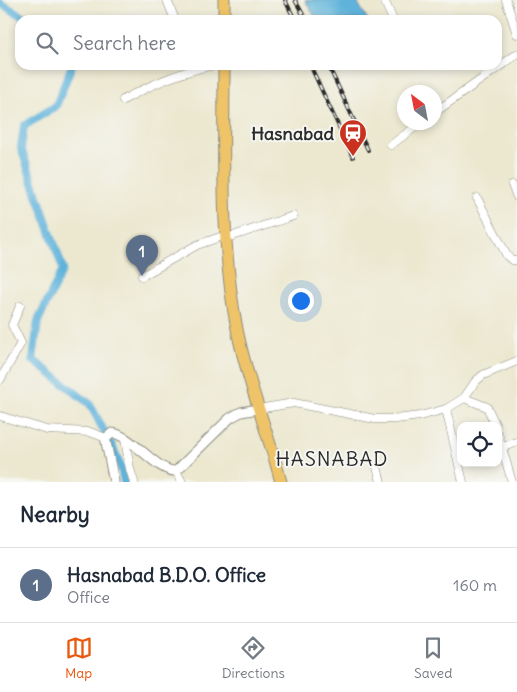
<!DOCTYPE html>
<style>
:root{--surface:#fff;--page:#f2f2f3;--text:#1f2937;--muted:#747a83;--line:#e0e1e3;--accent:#ea580c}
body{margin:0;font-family:Delius,sans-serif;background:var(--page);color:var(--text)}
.controls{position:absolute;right:15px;bottom:15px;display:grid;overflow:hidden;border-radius:10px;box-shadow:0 2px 8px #0003}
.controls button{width:45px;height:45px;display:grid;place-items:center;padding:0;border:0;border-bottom:1px solid var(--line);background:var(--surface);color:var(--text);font:25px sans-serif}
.compass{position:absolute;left:397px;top:85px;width:45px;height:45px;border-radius:50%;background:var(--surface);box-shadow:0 2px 8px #0003;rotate:328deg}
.you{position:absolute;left:300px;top:300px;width:18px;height:18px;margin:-12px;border:4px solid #fff;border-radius:50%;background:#1a73e8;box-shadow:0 0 0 8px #1a73e833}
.badge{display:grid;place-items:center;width:32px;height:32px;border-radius:50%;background:var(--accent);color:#fff;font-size:16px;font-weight:700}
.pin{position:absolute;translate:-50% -41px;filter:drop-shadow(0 1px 2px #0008)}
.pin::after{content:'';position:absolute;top:26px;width:18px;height:15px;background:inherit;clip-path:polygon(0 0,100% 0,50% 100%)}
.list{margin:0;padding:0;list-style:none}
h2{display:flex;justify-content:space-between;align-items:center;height:65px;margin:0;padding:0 20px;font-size:21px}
h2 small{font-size:16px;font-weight:400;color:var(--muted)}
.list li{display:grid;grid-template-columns:32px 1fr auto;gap:15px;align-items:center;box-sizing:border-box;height:75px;padding:0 20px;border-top:1px solid var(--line)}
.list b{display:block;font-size:19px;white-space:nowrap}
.list p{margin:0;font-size:16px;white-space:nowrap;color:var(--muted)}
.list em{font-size:16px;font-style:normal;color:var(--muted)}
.icon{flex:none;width:28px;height:28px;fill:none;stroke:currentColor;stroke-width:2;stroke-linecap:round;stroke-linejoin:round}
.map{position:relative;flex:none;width:517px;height:482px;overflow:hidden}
.search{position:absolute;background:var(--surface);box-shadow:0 2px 8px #0003;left:15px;right:15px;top:15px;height:55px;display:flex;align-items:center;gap:12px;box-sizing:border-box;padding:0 18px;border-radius:15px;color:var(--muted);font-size:19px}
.sheet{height:140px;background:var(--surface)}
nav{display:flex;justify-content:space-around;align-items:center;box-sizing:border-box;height:70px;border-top:1px solid var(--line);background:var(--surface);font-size:14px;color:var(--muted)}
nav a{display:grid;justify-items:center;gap:2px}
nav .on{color:var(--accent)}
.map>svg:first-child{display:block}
.water{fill:#5fb3db;stroke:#456f83}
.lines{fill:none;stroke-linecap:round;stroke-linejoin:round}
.canal{stroke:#5fb3db;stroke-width:8}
.minor-casing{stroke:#8c8a7e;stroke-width:9}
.tertiary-casing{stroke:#8c8a7e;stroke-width:11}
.primary-casing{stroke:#8c8a7e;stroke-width:13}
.minor{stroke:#fff;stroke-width:8}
.tertiary{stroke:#fff;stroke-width:9}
.primary{stroke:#efc469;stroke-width:11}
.rail-casing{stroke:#2b2b2b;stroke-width:4}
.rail{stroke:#f6f6f2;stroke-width:2;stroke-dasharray:5.5;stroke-linecap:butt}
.labels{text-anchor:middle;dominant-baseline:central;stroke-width:4;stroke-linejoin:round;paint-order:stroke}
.poi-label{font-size:18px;font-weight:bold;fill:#2b2b2b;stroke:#f6f6f2;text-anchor:end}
.quarter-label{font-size:20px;letter-spacing:1px;fill:#2b2b2b;stroke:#f6f6f2}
</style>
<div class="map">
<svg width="517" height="482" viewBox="0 0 517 482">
<rect width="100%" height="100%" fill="#f6f6f2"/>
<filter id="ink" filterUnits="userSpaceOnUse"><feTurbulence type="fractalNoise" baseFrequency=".02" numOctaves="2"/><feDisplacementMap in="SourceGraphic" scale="10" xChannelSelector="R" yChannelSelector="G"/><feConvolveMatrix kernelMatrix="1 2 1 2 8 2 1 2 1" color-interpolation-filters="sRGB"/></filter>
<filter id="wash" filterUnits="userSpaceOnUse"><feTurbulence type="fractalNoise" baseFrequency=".0096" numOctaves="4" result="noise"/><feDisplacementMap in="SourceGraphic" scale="20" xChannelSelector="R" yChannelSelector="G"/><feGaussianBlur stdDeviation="1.12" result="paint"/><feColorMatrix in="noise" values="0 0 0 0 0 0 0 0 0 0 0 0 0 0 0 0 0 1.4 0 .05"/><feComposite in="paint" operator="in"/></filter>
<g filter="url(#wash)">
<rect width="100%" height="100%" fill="#ece8d0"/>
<polygon class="water" points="305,0 356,0 368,20 317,20"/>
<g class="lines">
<g class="canal">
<polyline points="0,3 29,20"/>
<polyline points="72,65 56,106 24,126 21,148 63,269 38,321 33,360 90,404 105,433"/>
<polyline points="110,441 120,464 124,482"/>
</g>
</g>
</g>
<g filter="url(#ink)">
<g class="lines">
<g class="minor-casing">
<g id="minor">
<polyline points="167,0 175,20"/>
<polyline points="384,0 393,20"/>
<polyline points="506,0 517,34"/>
<path d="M123,100C152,84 183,70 216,65"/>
<polyline points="434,113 517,54"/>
<polyline points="391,145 422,122"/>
<polyline points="512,185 517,197"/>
<polyline points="477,198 507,256 512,260 517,260"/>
<polyline points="227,238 293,216"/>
<polyline points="142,276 197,245 226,235"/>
<polyline points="0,380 21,343 12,325 20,306"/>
<polyline points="464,398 487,407 496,426"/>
<polyline points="258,409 294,403 375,419 396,419 420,416 446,409 464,398 475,382 483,375 517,361"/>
<polyline points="446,409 463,482"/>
<polyline points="0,416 47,430 90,432 106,438"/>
<polyline points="498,434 512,482"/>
<polyline points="125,439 130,469 134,482"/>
<polyline points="503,447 517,442"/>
<polyline points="377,467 381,482"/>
<polyline points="176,471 182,482"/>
</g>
</g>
<g class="tertiary-casing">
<path id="tertiary" d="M114,482L106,442V438L112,433C132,435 158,473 176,471L230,418L241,412L258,409"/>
</g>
<g class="primary-casing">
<g id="primary">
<polyline points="224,20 224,0"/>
<path d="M224,65C224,152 220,243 237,329C247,382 268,431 281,482"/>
</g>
</g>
<use href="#minor" class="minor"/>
<use href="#tertiary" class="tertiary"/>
<use href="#primary" class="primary"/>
<g class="rail-casing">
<g id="rail">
<polyline points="285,0 295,20"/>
<polyline points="295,0 306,20"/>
<polyline points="310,65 353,157"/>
<polyline points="328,65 368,150"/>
</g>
</g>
<use href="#rail" class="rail"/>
</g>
</g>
<defs>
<g id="station-pin" transform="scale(1.4375)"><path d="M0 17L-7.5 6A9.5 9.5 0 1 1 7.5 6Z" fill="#c8321e" stroke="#f6f6f2"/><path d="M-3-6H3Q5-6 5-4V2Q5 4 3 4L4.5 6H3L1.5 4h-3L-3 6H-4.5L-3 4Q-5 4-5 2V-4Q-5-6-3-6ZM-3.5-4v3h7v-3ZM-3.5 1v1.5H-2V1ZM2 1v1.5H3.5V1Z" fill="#fff"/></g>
</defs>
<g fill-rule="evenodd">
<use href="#station-pin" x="353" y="133"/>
</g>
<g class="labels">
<g class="poi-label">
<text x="334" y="133">Hasnabad</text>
</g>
<g class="quarter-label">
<text x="332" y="458">HASNABAD</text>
</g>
</g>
</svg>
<div class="controls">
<button><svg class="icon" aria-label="locate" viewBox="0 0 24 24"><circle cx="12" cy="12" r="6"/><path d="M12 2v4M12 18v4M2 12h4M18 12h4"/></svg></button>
</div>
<svg class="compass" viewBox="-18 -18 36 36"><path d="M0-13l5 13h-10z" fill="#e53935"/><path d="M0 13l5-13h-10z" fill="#747a83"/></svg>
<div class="you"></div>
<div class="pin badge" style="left:142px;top:276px;background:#5c6f8a">1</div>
<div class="search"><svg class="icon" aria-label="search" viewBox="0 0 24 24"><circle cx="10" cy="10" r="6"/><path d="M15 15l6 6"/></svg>Search here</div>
</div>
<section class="sheet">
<h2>Nearby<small></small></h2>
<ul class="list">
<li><span class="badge" style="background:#5c6f8a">1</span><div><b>Hasnabad B.D.O. Office</b><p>Office</p></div><em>160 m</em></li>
</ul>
</section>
<nav>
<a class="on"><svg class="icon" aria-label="map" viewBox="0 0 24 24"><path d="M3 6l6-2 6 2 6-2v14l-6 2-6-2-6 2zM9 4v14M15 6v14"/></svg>Map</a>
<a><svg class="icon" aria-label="directions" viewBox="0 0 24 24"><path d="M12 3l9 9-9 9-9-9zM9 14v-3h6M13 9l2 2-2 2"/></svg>Directions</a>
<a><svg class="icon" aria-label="saved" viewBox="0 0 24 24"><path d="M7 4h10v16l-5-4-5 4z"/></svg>Saved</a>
</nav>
